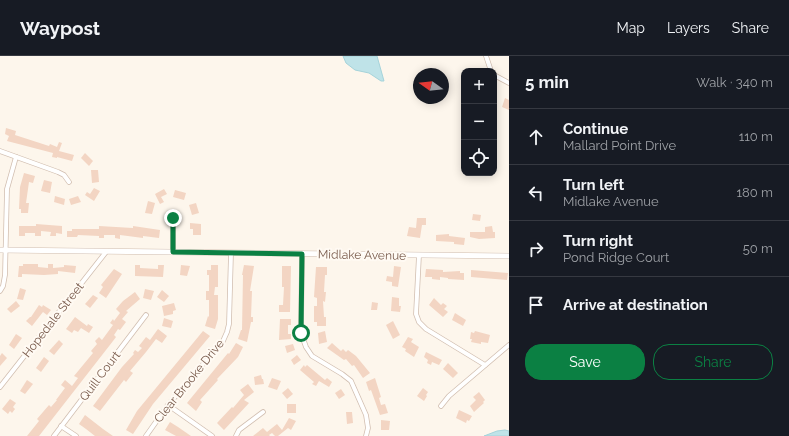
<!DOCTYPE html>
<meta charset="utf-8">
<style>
:root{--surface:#171b24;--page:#242831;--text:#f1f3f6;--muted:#9ea1a6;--line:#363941;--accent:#0b8043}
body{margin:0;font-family:Raleway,sans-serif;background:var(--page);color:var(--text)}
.controls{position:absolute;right:12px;top:12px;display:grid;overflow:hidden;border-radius:8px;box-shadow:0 2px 10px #0003}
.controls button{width:36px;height:36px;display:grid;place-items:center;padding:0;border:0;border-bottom:1px solid var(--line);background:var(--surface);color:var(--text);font:20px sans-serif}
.compass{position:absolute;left:413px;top:12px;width:36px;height:36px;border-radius:50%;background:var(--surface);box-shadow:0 2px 10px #0003;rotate:285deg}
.stop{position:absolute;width:12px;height:12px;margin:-9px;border:3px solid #0b8043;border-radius:50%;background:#fff}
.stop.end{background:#0b8043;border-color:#fff;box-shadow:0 1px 4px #0008}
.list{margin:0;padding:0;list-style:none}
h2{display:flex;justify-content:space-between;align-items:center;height:52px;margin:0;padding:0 16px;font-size:17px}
h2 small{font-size:13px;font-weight:400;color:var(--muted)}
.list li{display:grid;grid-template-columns:26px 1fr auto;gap:12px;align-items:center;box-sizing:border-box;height:56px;padding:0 16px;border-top:1px solid var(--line)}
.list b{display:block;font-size:15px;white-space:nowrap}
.list p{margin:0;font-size:13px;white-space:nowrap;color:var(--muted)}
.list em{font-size:13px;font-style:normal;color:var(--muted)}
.actions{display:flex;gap:8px;padding:12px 16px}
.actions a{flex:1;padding:9px 0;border:1px solid var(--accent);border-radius:16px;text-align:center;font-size:14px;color:var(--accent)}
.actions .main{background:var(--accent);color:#fff}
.icon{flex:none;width:22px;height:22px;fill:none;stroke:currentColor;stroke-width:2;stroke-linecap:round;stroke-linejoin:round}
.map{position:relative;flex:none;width:509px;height:380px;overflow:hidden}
header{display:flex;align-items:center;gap:24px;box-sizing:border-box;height:56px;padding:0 20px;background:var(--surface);border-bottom:1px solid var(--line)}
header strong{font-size:19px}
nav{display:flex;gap:22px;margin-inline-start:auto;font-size:14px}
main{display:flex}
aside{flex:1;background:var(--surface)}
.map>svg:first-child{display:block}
.water{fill:#bfe3e8;stroke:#a5d3da}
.building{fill:#f3d5c3}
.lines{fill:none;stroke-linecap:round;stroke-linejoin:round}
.minor-casing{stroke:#d1beb0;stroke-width:5.5}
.tertiary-casing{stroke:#d1beb0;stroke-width:6}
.minor{stroke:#fff;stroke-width:4}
.tertiary{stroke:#fff;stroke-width:5}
.route{stroke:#0b8043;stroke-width:5}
.labels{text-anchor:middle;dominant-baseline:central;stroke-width:4;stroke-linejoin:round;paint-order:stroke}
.street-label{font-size:12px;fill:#7a5c4d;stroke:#fffaf3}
</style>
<header>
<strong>Waypost</strong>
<nav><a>Map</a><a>Layers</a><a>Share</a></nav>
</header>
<main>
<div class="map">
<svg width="509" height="380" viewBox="0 0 509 380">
<rect width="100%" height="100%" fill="#fdf6ec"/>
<g class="water">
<polygon points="343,0 377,0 384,25 381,25 369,17 355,14 346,7"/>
<polygon points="505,374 509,375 509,380 484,380 497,375"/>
</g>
<g class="building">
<polygon points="505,42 509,44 509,54 502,51"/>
<polygon points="6,72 16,75 15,79 49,90 50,88 57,91 59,86 62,87 59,95 74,99 72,105 57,101 57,102 52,101 53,97 7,85 9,80 5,78"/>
<polygon points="85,97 93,105 89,110 81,102"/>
<polygon points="91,114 98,114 99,126 92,127"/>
<polygon points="24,117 35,120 33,127 29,126 26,147 29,147 28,157 21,157 21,153 19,153 20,131"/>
<polygon points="44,124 52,126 50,137 41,135"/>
<polygon points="94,132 100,135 94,145 85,139 87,136 90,138"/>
<polygon points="164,133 167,138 161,141 164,146 160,148 155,138"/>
<polygon points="175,134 186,137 184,144 173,141"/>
<polygon points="55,140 65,143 64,149 54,146"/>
<polygon points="78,140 81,146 71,149 69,143"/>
<polygon points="148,145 155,147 152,158 145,157"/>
<polygon points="196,147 199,157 192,159 189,149"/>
<polygon points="473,158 481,159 480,165 472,164"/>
<polygon points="417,162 426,162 426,169 422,169 420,182 407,180 409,171 416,172"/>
<polygon points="190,167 201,168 201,179 193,179 193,173 190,173"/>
<polygon points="36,168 62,170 62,178 56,177 56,180 50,180 51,176 41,175 41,180 35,180 35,177 25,177 25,180 19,180 19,170 36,170"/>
<polygon points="99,170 133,172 133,170 160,174 159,182 143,180 143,182 120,179 120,183 115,182 115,179 104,179 104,182 99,182 99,180 78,179 77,181 67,181 67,175 72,175 72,173 99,173"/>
<polygon points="492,170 493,176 495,176 495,182 479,183 470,181 470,176 485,176 485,171"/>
<polygon points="449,178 449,180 465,182 464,189 454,188 454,186 436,185 436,179"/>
<polygon points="23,208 38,208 38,211 48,212 48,208 53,208 53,212 64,211 64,209 76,210 75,217 58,215 58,218 44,219 22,218 22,221 18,221 19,210 23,210"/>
<polygon points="135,209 140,209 140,212 158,213 158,209 164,209 163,221 135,220"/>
<polygon points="181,209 190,210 187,220 180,219"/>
<polygon points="211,209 218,209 218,231 215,231 214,239 218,239 218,263 215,273 205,270 208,260 209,261 209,244 206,244 206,235 209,235 209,219 207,219 207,214 211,214"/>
<polygon points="244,209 254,210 250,235 252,235 251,261 253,261 253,266 251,266 247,286 238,283 241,274 242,274 243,219 242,219"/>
<polygon points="282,210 291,210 290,256 279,256 279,249 283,249 284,231 282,231"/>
<polygon points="394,210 401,211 398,231 392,230 392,226 386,225 387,220 393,221"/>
<polygon points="316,211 327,211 327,219 325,219 324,236 326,236 325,246 323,245 324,261 326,261 326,270 317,270 317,266 314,266 314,250 317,250 317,242 314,241"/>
<polygon points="114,213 122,218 106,242 99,237 103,231 101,229"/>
<polygon points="426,213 443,214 443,216 460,215 460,217 464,217 464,224 448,223 448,222 440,221 440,224 432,223 432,221 425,221"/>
<polygon points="471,214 508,217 507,224 471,221"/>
<polygon points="20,232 26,234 23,244 17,243"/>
<polygon points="145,233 154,235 151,244 143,242"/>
<polygon points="162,234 169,240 164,246 157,241"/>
<polygon points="135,236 140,243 126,255 128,256 122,263 126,266 120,274 118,273 114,279 116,281 113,285 39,380 27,380 39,365 37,363 49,349 51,351 57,344 56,344 65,332 61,329 65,324 72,330 78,322 74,320 93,297 91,295 97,288 95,285 99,281 102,284 113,269 110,267 113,263 114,265 120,257 116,253 123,245"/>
<polygon points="93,239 98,242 90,252 85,248"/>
<polygon points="392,241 399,242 399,250 401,250 400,256 391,255"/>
<polygon points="434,242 441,249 443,247 447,250 444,253 448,256 443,261 429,249"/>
<polygon points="16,245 20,250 11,257 7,253"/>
<polygon points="372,246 378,247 377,254 371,254"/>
<polygon points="174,247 176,254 173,255 173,258 164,260 162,250"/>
<polygon points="39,249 42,251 43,249 51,254 47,259 43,256 32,270 26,265 30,261 31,261"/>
<polygon points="455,257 466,264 463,270 452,264"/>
<polygon points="75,261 87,270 88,268 93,271 89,277 81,272 78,276 74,274 72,277 66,273"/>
<polygon points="164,262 173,265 171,272 162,270"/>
<polygon points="280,263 291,263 291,269 288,269 288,278 291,278 291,283 279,284"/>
<polygon points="393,265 400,279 393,283 386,269"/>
<polygon points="158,273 167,280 162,287 156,283 146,296 130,315 133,317 126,326 124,324 100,355 93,350 122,311 134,298 133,297 135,294 138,296 142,292 139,290 146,281 150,284"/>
<polygon points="203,275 210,280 153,348 133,378 126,374 137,355"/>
<polygon points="325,275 327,286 319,288 318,277"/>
<polygon points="475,275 490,279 488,287 481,286 481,288 471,286 472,283 470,283 471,276 474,277"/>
<polygon points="16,278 22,282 14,293 9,289"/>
<polygon points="408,281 413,283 411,286 419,291 414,301 405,295 406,293 402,291"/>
<polygon points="59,284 63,288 54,299 49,295"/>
<polygon points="236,287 243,291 238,301 217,323 218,324 200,344 202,346 196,355 187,347 228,297 229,298"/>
<polygon points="332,287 341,295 343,293 346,296 348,294 356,300 370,317 363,322 354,309 352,310 346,303 344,304 327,292"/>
<polygon points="293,288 295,294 287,297 285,290"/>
<polygon points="426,296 442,304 439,309 432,306 431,309 427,307 428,304 424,301"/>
<polygon points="2,297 7,302 0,310 0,300"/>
<polygon points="297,299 301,304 294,309 291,304"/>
<polygon points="44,301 49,305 41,316 36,312"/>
<polygon points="448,307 458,317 453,322 443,313"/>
<polygon points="304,309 305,311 307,309 325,324 327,322 332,326 329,331 319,325 316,330 312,328 314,326 300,314"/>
<polygon points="261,319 262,323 263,323 264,328 255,329 254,321"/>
<polygon points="272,322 281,325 277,334 268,331"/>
<polygon points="375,322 381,341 379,342 381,349 385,348 388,357 380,359 371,334 369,335 366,326"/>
<polygon points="27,324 33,328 25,338 20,335"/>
<polygon points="248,328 254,336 244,344 249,347 224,374 217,367 232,351 233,352 244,339 240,334"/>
<polygon points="288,332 293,338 287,343 282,337"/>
<polygon points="423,332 428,336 426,339 427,340 424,345 417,340"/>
<polygon points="341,333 345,339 339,343 335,337"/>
<polygon points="479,336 485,344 483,346 484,347 474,356 470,350 476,344 473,341"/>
<polygon points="10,343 16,347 13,351 15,353 12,357 10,355 8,358 2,353"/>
<rect x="287" y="348" width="9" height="9"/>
<polygon points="459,354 472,360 469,365 467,364 466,367 456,362"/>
<polygon points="346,356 352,356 353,367 347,368"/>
<polygon points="85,359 103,373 113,380 95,380 86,373 79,368"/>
<polygon points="289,362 296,365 291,374 288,372 278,380 275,380 272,377 269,379 270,380 253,380 263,372 267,376 277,368 282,374"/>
<polygon points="381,364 390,365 389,374 381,374"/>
<polygon points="170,366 178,371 191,380 176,380 165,374"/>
</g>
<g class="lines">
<g class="minor-casing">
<g id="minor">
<polyline points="486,0 491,15"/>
<polyline points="494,19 509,27"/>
<polyline points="0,95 58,116 64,119 69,126"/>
<polyline points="173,162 173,196"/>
<polyline points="302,198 301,277 306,291 312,300 342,318 351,325 366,359 368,372 366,380"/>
<polyline points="419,199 416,258 419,266 426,273 485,309"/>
<polyline points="0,235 3,230 5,219 7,133 16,101"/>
<polyline points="0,331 106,196"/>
<polyline points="168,349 212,380"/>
<polyline points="441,350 449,340 509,289"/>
<polyline points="61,370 76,380"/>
<polyline points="54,380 146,259"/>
<polyline points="146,380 168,349 223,285 227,276 229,268 231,197"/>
<polyline points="236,380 239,374 263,356"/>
</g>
</g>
<g class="tertiary-casing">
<polyline id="tertiary" points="0,194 509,200"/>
</g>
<use href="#minor" class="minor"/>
<use href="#tertiary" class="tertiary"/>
</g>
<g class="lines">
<polyline class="route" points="173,162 173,196 302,198 301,277"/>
</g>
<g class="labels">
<g class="street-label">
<text transform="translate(362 199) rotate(1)">Midlake Avenue</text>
<text transform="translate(53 264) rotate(-52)">Hopedale Street</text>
<text transform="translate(100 320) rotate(-53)">Quill Court</text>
<text transform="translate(189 325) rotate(-51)">Clear Brooke Drive</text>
</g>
</g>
</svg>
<div class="controls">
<button>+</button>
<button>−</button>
<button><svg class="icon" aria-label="locate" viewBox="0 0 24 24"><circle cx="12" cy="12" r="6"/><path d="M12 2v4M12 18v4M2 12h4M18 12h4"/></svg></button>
</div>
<svg class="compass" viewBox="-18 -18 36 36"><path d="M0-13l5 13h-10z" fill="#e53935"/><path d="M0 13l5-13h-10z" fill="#9ea1a6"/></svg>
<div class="stop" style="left:301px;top:277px"></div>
<div class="stop end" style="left:173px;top:162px"></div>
</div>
<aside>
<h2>5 min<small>Walk · 340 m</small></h2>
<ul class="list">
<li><svg class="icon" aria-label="ahead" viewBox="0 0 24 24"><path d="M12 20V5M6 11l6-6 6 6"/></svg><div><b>Continue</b><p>Mallard Point Drive</p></div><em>110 m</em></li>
<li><svg class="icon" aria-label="left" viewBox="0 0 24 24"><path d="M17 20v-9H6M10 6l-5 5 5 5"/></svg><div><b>Turn left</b><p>Midlake Avenue</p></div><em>180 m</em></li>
<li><svg class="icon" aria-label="right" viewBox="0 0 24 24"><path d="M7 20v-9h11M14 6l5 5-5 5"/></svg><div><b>Turn right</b><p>Pond Ridge Court</p></div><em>50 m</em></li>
<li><svg class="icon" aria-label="arrive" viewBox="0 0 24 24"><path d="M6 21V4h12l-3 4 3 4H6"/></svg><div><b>Arrive at destination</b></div></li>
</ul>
<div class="actions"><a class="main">Save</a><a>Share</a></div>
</aside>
</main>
